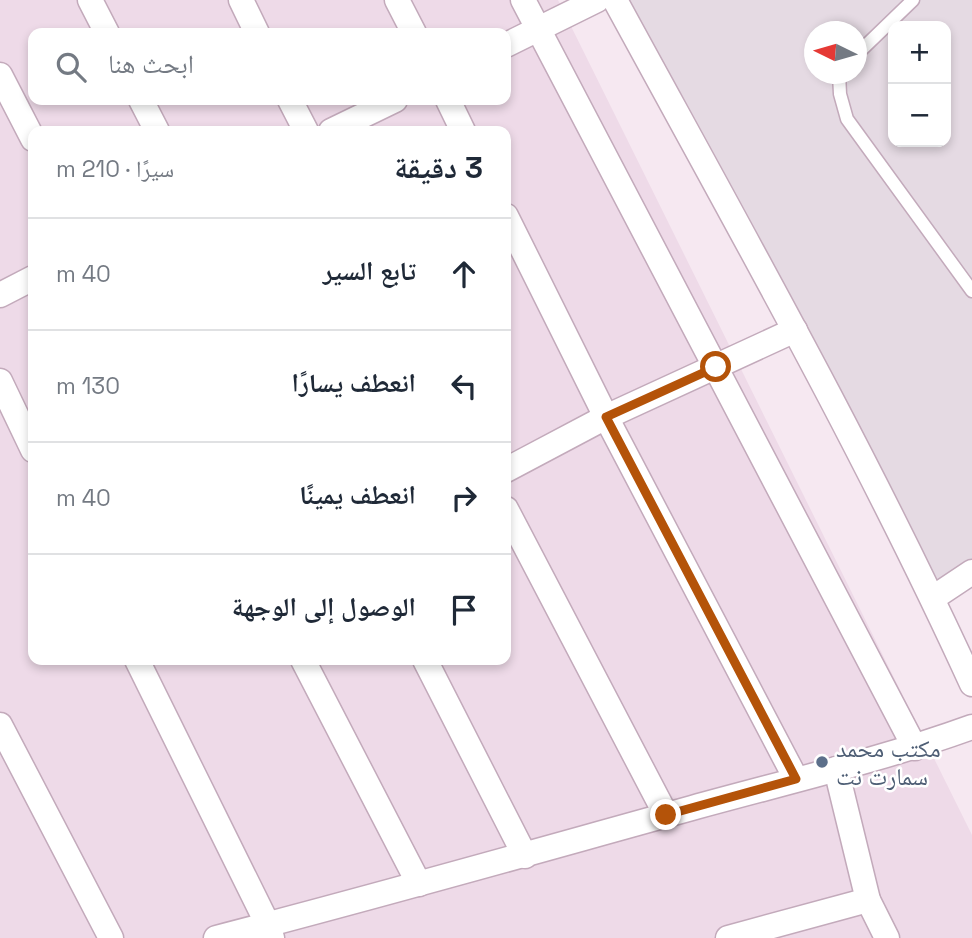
<!DOCTYPE html>
<html lang="ar">
<meta charset="utf-8">
<style>
:root{--surface:#fff;--page:#f2f2f3;--text:#1f2937;--muted:#747a83;--line:#e0e1e3}
body{margin:0;font-family:"Space Grotesk","Noto Naskh Arabic",sans-serif;background:var(--page);color:var(--text);direction:rtl}
.controls{position:absolute;right:21px;top:21px;display:grid;overflow:hidden;border-radius:14px;box-shadow:0 4px 10px #0003}
.controls button{width:63px;height:63px;display:grid;place-items:center;padding:0;border:0;border-bottom:2px solid var(--line);background:var(--surface);color:var(--text);font:35px sans-serif}
.compass{position:absolute;left:804px;top:21px;width:63px;height:63px;border-radius:50%;background:var(--surface);box-shadow:0 4px 10px #0003;rotate:275deg}
.stop{position:absolute;width:21px;height:21px;margin:-16px;border:5px solid #b45309;border-radius:50%;background:#fff}
.stop.end{background:#b45309;border-color:#fff;box-shadow:0 2px 7px #0008}
.list{margin:0;padding:0;list-style:none}
h2{display:flex;justify-content:space-between;align-items:center;height:91px;margin:0;padding:0 28px;font-size:30px}
h2 small{font-size:23px;font-weight:400;color:var(--muted)}
.list li{display:grid;grid-template-columns:46px 1fr auto;gap:21px;align-items:center;box-sizing:border-box;height:112px;padding:0 28px;border-top:2px solid var(--line)}
.list b{display:block;font-size:26px;white-space:nowrap}
.list em{font-size:23px;font-style:normal;color:var(--muted)}
.icon{flex:none;width:38px;height:38px;fill:none;stroke:currentColor;stroke-width:2;stroke-linecap:round;stroke-linejoin:round}
.map{position:relative;flex:none;width:972px;height:938px;overflow:hidden;direction:ltr}
.search{position:absolute;background:var(--surface);box-shadow:0 4px 10px #0003;left:28px;top:28px;width:483px;height:77px;display:flex;align-items:center;gap:18px;box-sizing:border-box;padding:0 24px;border-radius:14px;color:var(--muted);font-size:26px}
.panel{position:absolute;background:var(--surface);box-shadow:0 4px 10px #0003;left:28px;top:126px;width:483px;height:539px;border-radius:14px;direction:rtl}
.map>svg:first-child{display:block}
.residential{fill:#eedae8;fill-rule:evenodd}
.industrial{fill:#e5dae3;fill-rule:evenodd}
.lines{fill:none;stroke-linecap:round;stroke-linejoin:round}
.lane-casing{stroke:#c3aabb;stroke-width:15}
.street-casing{stroke:#c3aabb;stroke-width:27}
.lane{stroke:#fff;stroke-width:12}
.street{stroke:#fff;stroke-width:24}
.route{stroke:#b45309;stroke-width:9}
.service-dot{fill:#5c6f8a;stroke:#fff;stroke-width:2.5}
.labels{text-anchor:middle;dominant-baseline:central;stroke-width:5;stroke-linejoin:round;paint-order:stroke}
.service-label{font-size:24px;fill:#4e5e75;stroke:#fff;text-anchor:start}
</style>
<div class="map">
<svg width="972" height="938" viewBox="0 0 972 938">
<rect width="100%" height="100%" fill="#f6e8f1"/>
<path class="residential" d="M0,0H558L972,835V938H0ZM33,33H506V100H33ZM33,131H506V660H33Z"/>
<path class="industrial" d="M628,0H972V571L933,598ZM893,26H946V142H893ZM814,32H856V74H814Z"/>
<g class="lines">
<g class="lane-casing">
<g id="lane">
<polyline points="856,55 913,0"/>
<polyline points="839,74 840,94 847,119 972,291"/>
</g>
</g>
<g class="street-casing">
<g id="street">
<polyline points="90,0 107,33"/>
<polyline points="241,0 257,33"/>
<polyline points="397,0 414,33"/>
<polyline points="523,0 915,748"/>
<path d="M615,0C738,226 865,450 972,684"/>
<polyline points="506,45 597,0"/>
<polyline points="0,75 33,139"/>
<polyline points="141,100 157,131"/>
<polyline points="290,100 306,131"/>
<polyline points="448,100 463,131"/>
<polyline points="331,131 395,100"/>
<polyline points="506,216 606,417 796,779"/>
<polyline points="0,295 33,278"/>
<polyline points="0,381 33,450"/>
<polyline points="506,470 606,417 795,330"/>
<polyline points="506,509 666,815"/>
<polyline points="933,598 972,572"/>
<polyline points="137,660 268,925 272,938"/>
<polyline points="303,660 419,884"/>
<polyline points="425,660 525,856"/>
<polyline points="0,725 111,938"/>
<polyline points="836,769 868,900 887,938"/>
<path d="M216,938C375,897 533,852 692,808C786,782 881,760 972,727"/>
<polyline points="728,938 868,900"/>
</g>
</g>
<use href="#lane" class="lane"/>
<use href="#street" class="street"/>
</g>
<g class="lines">
<polyline class="route" points="666,815 796,779 606,417 716,367"/>
</g>
<circle class="service-dot" cx="822" cy="762" r="7"/>
<g class="labels">
<g class="service-label">
<text x="836" y="748">مكتب محمد<tspan x="836" dy="28">سمارت نت</tspan></text>
</g>
</g>
</svg>
<div class="controls">
<button>+</button>
<button>−</button>
</div>
<svg class="compass" viewBox="-18 -18 36 36"><path d="M0-13l5 13h-10z" fill="#e53935"/><path d="M0 13l5-13h-10z" fill="#747a83"/></svg>
<div class="stop" style="left:716px;top:367px"></div>
<div class="stop end" style="left:666px;top:815px"></div>
<div class="search"><svg class="icon" aria-label="search" viewBox="0 0 24 24"><circle cx="10" cy="10" r="6"/><path d="M15 15l6 6"/></svg>ابحث هنا</div>
<section class="panel">
<h2>3 دقيقة<small>سيرًا · 210 m</small></h2>
<ul class="list">
<li><svg class="icon" aria-label="ahead" viewBox="0 0 24 24"><path d="M12 20V5M6 11l6-6 6 6"/></svg><div><b>تابع السير</b></div><em>40 m</em></li>
<li><svg class="icon" aria-label="left" viewBox="0 0 24 24"><path d="M17 20v-9H6M10 6l-5 5 5 5"/></svg><div><b>انعطف يسارًا</b></div><em>130 m</em></li>
<li><svg class="icon" aria-label="right" viewBox="0 0 24 24"><path d="M7 20v-9h11M14 6l5 5-5 5"/></svg><div><b>انعطف يمينًا</b></div><em>40 m</em></li>
<li><svg class="icon" aria-label="arrive" viewBox="0 0 24 24"><path d="M6 21V4h12l-3 4 3 4H6"/></svg><div><b>الوصول إلى الوجهة</b></div></li>
</ul>
</section>
</div>
